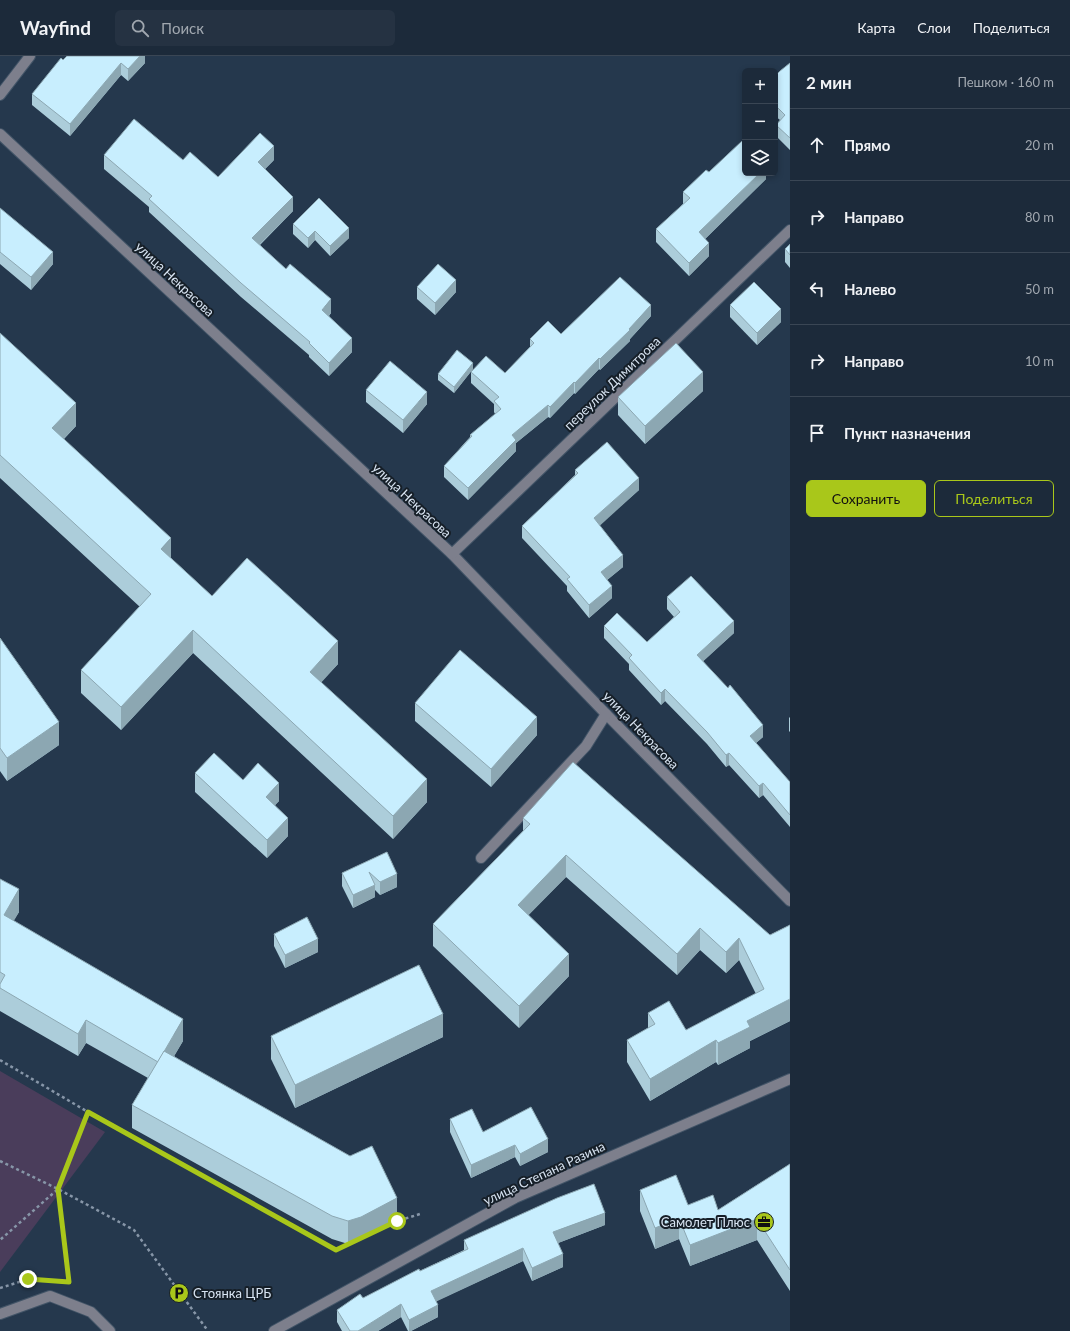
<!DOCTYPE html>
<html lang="ru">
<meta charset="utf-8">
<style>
:root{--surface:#1c2a3a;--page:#253242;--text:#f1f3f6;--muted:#a0a7af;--line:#3a4654;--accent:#a9c71a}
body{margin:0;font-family:Lato,sans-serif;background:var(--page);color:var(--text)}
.controls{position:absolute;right:12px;top:12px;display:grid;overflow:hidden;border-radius:6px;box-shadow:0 2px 6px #0003}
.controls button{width:36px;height:36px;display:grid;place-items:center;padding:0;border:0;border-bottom:1px solid var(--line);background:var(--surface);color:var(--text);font:20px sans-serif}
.stop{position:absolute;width:12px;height:12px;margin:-9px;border:3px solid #a9c71a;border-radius:50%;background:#fff}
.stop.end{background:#a9c71a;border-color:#fff;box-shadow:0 1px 4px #0008}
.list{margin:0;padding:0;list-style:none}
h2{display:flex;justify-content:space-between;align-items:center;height:52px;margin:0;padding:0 16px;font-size:17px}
h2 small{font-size:13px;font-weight:400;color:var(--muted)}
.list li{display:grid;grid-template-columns:26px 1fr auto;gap:12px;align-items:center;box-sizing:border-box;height:72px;padding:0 16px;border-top:1px solid var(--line)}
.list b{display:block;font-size:15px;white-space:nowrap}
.list em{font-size:13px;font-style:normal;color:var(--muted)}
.actions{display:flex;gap:8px;padding:12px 16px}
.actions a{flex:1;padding:9px 0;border:1px solid var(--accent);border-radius:6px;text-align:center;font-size:14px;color:var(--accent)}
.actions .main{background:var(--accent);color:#111}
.icon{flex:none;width:22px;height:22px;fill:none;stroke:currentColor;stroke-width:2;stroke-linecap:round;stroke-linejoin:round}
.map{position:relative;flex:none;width:790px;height:1275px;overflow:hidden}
header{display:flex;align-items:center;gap:24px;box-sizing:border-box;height:56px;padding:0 20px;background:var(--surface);border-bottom:1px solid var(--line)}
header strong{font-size:19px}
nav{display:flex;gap:22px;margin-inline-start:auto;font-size:14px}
.search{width:280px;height:36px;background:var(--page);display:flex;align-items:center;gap:10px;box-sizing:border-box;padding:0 14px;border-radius:6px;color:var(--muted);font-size:15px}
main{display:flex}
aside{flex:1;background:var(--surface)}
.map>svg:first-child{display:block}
.green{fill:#4a3d5b}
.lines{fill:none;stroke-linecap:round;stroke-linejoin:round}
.minor-casing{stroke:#425467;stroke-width:12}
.path{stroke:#8796a8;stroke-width:2.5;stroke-dasharray:3 3;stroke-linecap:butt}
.minor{stroke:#7d7f8c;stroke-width:10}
.wall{fill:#accdda}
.shaded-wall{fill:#8ca7b2}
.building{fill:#c8eefe;stroke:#8ca7b2}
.route{stroke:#a9c71a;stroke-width:5}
.labels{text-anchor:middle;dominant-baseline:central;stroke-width:4;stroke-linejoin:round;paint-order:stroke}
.street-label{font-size:13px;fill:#d8e4f2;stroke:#161f28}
.poi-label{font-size:13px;fill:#d8e4f2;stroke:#161f28;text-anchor:end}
</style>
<header>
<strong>Wayfind</strong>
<div class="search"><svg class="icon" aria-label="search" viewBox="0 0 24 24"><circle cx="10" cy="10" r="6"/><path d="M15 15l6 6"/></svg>Поиск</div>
<nav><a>Карта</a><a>Слои</a><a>Поделиться</a></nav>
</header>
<main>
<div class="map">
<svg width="790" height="1275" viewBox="0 0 790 1275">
<rect width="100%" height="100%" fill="#25384d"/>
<polygon class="green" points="0,1015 105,1076 0,1216"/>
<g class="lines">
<g class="minor-casing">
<g id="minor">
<polyline points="0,39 30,0"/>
<polyline points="0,78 452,498 606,658 790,845"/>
<polyline points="452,498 790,174"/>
<polyline points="481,802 586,690 606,658"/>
<polyline points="0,1258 50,1240 91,1256 110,1275"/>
<polyline points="274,1275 515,1142 790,1023"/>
</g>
</g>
<g class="path">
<polyline points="0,1004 88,1056 58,1133 0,1184"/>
<polyline points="88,1056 336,1194 354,1186"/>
<polyline points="0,1105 58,1133 134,1174 208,1275"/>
<polyline points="58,1133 69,1226 67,1226"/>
<polyline points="394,1166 420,1158"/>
<polyline points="0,1232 29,1223 38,1224"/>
</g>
<use href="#minor" class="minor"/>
</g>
<g class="wall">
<polygon points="145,0 145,7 128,25 121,19 70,80 32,49 32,38 63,4"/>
<polygon points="790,7 790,94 776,80 776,69 780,64 775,60 775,20"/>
<polygon points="104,99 218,121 274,104 265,113 293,155 260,189 331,257 329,260 352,296 329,320 309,301 309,299 241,241 149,156 149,151 104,113"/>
<polygon points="709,116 766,117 766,123 705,183 709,200 689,220 656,186 656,173 683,148 683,136"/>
<polygon points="0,152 53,208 31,234 0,208"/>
<polygon points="293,168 349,182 330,200 315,184 308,192 293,178"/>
<polygon points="790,188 790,212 785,206 785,193"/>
<polygon points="417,231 456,236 435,259 417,243"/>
<polygon points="730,249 781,266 757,289 730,261"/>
<polygon points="651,260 630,283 630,285 600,314 599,313 575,338 574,337 550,362 548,361 516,387 516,395 468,444 444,421 444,410 470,381 470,379 495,358 494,356 494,348 471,327 471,316 505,317 530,291 530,283"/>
<polygon points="0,277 76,370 64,383 171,502 212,540 338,608 321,626 427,746 393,783 193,597 121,674 81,637 81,614 140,551 0,422"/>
<polygon points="473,313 454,337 438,324 438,318"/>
<polygon points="366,334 427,348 403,377 366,346"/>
<polygon points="703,335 645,388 618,359 618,341"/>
<polygon points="575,414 639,434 599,469 623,511 607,524 612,542 589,562 567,535 567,530 522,482 522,470 575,419"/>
<polygon points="667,541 734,577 703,605 763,681 756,687 790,726 790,771 763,739 759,742 729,709 726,711 707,688 665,645 661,649 629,614 629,608 604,582 604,570 647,586 674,561 667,553"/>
<polygon points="0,582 59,689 7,725 0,715"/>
<polygon points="415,647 537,679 491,731 415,665"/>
<polygon points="790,661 790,676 789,675 789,662"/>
<polygon points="195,717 279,745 275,749 288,780 267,802 195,736"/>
<polygon points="523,762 770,879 790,869 790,965 750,985 750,992 718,1009 716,1006 650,1045 627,1006 627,984 648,972 648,957 686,974 756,938 739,904 726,917 700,894 677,919 566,821 528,859 569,920 519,972 433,890 433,868 523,775"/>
<polygon points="387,796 397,831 380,839 375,834 375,841 353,852 342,830 342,817"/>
<polygon points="0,823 19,856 13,865 183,985 174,1000 397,1165 361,1184 348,1188 332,1183 132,1072 132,1049 148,1022 86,987 78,1000 0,955"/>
<polygon points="274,878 318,896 285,912 274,890"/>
<polygon points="271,980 443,981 295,1052 271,1003"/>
<polygon points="450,1063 483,1076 548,1096 520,1110 515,1101 471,1122 450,1076"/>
<polygon points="790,1108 790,1235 757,1184 690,1210 679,1183 655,1193 640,1155 640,1134 688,1149 718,1154"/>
<polygon points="605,1169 558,1187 563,1211 532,1225 523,1205 436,1245 438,1261 411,1275 408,1275 401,1261 378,1275 342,1275 337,1266 337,1254 363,1242 464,1194 464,1184"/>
</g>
<g class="shaded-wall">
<polygon points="140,0 145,0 145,7 128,25 128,13"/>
<polygon points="121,7 121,19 70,80 70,68"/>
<polygon points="274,90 274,104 258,120 258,106"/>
<polygon points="760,117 766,117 766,123 699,189 699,176"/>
<polygon points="293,141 293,155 252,196 252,182"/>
<polygon points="349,172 349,182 330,200 330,190"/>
<polygon points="315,175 315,184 308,192 308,182"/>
<polygon points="709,187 709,200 689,220 689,207"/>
<polygon points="53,196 53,208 31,234 31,221"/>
<polygon points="456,224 456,236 435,259 435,247"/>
<polygon points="331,243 331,257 322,268 322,254"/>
<polygon points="651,249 651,260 630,283 630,285 600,314 600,303"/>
<polygon points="781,253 781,266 757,289 757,277"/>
<polygon points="352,282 352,296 329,320 329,307"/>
<polygon points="599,302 599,313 575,338 575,327"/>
<polygon points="473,307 473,313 454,337 454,331"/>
<polygon points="703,316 703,335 645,388 645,370"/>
<polygon points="574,326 574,337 550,362 550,351"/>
<polygon points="427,336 427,348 403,377 403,364"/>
<polygon points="76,347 76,370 52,395 52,372"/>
<polygon points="548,349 548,361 516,387 516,395 468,444 468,432 512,379"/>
<polygon points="639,422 639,434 594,475 594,462"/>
<polygon points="171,482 171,505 161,493"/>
<polygon points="623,499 623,511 601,529 601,516"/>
<polygon points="612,530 612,542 589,562 589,549"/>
<polygon points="734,565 734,577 697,611 697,599"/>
<polygon points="193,574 193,597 121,674 121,651"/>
<polygon points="338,585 338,608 310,639 310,616"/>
<polygon points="665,633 665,645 661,649 661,637"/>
<polygon points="537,661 537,679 491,731 491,713"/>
<polygon points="59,666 59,689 7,725 7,702"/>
<polygon points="763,669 763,681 750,692 750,680"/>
<polygon points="729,697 729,709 726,711 726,699"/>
<polygon points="427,723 427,746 393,783 393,760"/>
<polygon points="279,727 279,745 266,759 266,741"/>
<polygon points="763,727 763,739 759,742 759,730"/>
<polygon points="288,762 288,780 267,802 267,784"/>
<polygon points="566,799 566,821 518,870 518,849"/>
<polygon points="397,818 397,831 380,839 380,826"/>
<polygon points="375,829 375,841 353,852 353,839"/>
<polygon points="19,833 19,856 4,882 4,859"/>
<polygon points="700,872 700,894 677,919 677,898"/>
<polygon points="739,882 739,904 726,917 726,896"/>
<polygon points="318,883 318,896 285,912 285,899"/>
<polygon points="569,898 569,920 519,972 519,950"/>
<polygon points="790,943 790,965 750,985 750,992 718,1009 718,987 747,965"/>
<polygon points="443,958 443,981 295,1052 295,1029"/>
<polygon points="183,963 183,985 158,1028 158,1006"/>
<polygon points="86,964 86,987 78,1000 78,978"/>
<polygon points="716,984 716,1006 650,1045 650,1023"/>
<polygon points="548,1083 548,1096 520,1110 520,1098"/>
<polygon points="515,1089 515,1101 471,1122 471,1109"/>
<polygon points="397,1142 397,1165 361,1184 348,1188 348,1165"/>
<polygon points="605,1157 605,1169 553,1189 553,1176"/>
<polygon points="679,1162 679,1183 655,1193 655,1172"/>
<polygon points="757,1163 757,1184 690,1210 690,1189"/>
<polygon points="523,1192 523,1205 431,1248 431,1235"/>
<polygon points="563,1198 563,1211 532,1225 532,1212"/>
<polygon points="401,1248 401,1261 378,1275 358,1275"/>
<polygon points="438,1249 438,1261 411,1275 409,1275 409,1264"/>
</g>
<g class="building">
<polygon points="67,0 140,0 128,13 121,7 70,68 32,38 61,2 63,4"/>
<polygon points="790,7 790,82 776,69 785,59 775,49 775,20 780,15"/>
<polygon points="134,63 183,104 190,96 218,121 260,77 274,90 258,106 293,141 252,182 286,213 290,208 331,243 322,254 352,282 329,307 309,287 310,286 241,227 149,143 152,140 104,99"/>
<polygon points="742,85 745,89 745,117 760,117 699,176 709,187 689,207 656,173 690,142 683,136 706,114 709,116"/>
<polygon points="319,142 349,172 330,190 315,175 308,182 293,168"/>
<polygon points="0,152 53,196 31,221 0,196"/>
<polygon points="790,188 790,199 785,193"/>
<polygon points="438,208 456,224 435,247 417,231"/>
<polygon points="620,221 651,249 629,273 630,274 600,303 599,302 575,327 574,326 550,351 548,349 512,379 516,384 468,432 444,410 472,380 470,379 501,353 494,345 499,341 471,316 486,300 505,317 534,287 530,283 548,265 561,278"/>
<polygon points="754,226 781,253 757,277 730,249"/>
<polygon points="0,277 76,347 52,372 171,482 161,493 212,540 247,502 338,585 310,616 427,723 393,760 193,574 121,651 81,614 151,538 0,399"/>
<polygon points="676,287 703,316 645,370 618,341"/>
<polygon points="457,294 473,307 454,331 438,318"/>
<polygon points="390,305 427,336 403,364 366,334"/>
<polygon points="607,386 639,422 594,462 623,499 601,516 612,530 589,549 567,523 570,521 522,470 578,417 575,414"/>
<polygon points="691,520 734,565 697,599 728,632 730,629 763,669 750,680 790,726 790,759 763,727 759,730 729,697 726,699 707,676 665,633 661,637 629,602 632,599 604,570 617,557 647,586 680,556 667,541"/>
<polygon points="0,582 59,666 7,702 0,692"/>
<polygon points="460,594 537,661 491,713 415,647"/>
<polygon points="214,697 243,724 258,707 279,727 266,741 288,762 267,784 195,717"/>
<polygon points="573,706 770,879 790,869 790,943 747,965 750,971 718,987 716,984 650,1023 627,984 655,968 648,957 669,945 686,974 764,933 739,882 726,896 700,872 677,898 566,799 518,849 569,898 519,950 433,868 530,768 523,762"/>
<polygon points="387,796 397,818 380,826 369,816 375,829 353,839 342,817"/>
<polygon points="0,823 19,833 4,859 183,963 158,1006 86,964 78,978 0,932 0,928 5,919 0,916"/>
<polygon points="307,861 318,883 285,899 274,878"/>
<polygon points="419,909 443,958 295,1029 271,980"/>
<polygon points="164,995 350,1100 372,1090 397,1142 361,1161 348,1165 332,1160 132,1049"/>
<polygon points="531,1051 548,1083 520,1098 515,1089 471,1109 450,1063 472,1053 483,1076"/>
<polygon points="790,1108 790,1214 757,1163 690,1189 679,1162 655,1172 640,1134 676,1119 688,1149 713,1139 718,1154"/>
<polygon points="594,1128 605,1157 553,1176 563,1198 532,1212 523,1192 431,1235 438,1249 409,1264 401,1248 358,1275 350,1275 337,1254 360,1238 363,1242 419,1213 420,1215 468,1193 464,1184 557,1142"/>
</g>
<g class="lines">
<polyline class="route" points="28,1223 69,1226 58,1133 88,1056 336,1194 397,1165"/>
</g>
<defs>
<g id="office-disc" transform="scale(1)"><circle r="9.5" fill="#a9c71a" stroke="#161f28"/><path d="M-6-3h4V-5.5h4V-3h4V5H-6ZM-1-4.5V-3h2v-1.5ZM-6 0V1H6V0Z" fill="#111"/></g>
<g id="parking-disc" transform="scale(1)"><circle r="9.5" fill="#a9c71a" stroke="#161f28"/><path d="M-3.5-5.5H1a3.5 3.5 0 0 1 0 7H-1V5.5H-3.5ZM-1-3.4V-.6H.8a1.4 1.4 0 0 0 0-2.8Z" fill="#111"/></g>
</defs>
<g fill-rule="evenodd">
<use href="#office-disc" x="764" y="1166"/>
<use href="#parking-disc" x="179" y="1237"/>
</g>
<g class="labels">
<g class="street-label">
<text transform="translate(175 223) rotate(43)">улица Некрасова</text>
<text transform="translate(612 327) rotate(-44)">переулок Димитрова</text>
<text transform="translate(412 444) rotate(43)">улица Некрасова</text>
<text transform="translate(641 674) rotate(46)">улица Некрасова</text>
<text transform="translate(544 1117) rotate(-25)">улица Степана Разина</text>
</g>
<g class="poi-label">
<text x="750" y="1166">Самолет Плюс</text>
<text x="193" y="1237" text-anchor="start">Стоянка ЦРБ</text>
</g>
</g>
</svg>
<div class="controls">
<button>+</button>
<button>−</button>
<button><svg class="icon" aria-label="layers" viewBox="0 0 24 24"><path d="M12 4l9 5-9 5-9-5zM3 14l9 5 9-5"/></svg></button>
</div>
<div class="stop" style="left:397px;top:1165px"></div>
<div class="stop end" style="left:28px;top:1223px"></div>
</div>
<aside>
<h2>2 мин<small>Пешком · 160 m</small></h2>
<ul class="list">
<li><svg class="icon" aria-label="ahead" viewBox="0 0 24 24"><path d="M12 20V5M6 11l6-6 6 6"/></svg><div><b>Прямо</b></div><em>20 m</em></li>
<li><svg class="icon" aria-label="right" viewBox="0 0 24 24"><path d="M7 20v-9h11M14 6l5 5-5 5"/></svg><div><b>Направо</b></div><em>80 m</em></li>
<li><svg class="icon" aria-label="left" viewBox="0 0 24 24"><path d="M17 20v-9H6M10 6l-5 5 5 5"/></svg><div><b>Налево</b></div><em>50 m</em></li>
<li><svg class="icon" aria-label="right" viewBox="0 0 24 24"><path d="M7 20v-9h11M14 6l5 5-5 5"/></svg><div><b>Направо</b></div><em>10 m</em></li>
<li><svg class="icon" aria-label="arrive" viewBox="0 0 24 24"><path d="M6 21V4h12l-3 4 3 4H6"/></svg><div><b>Пункт назначения</b></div></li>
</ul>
<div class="actions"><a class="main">Сохранить</a><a>Поделиться</a></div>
</aside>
</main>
